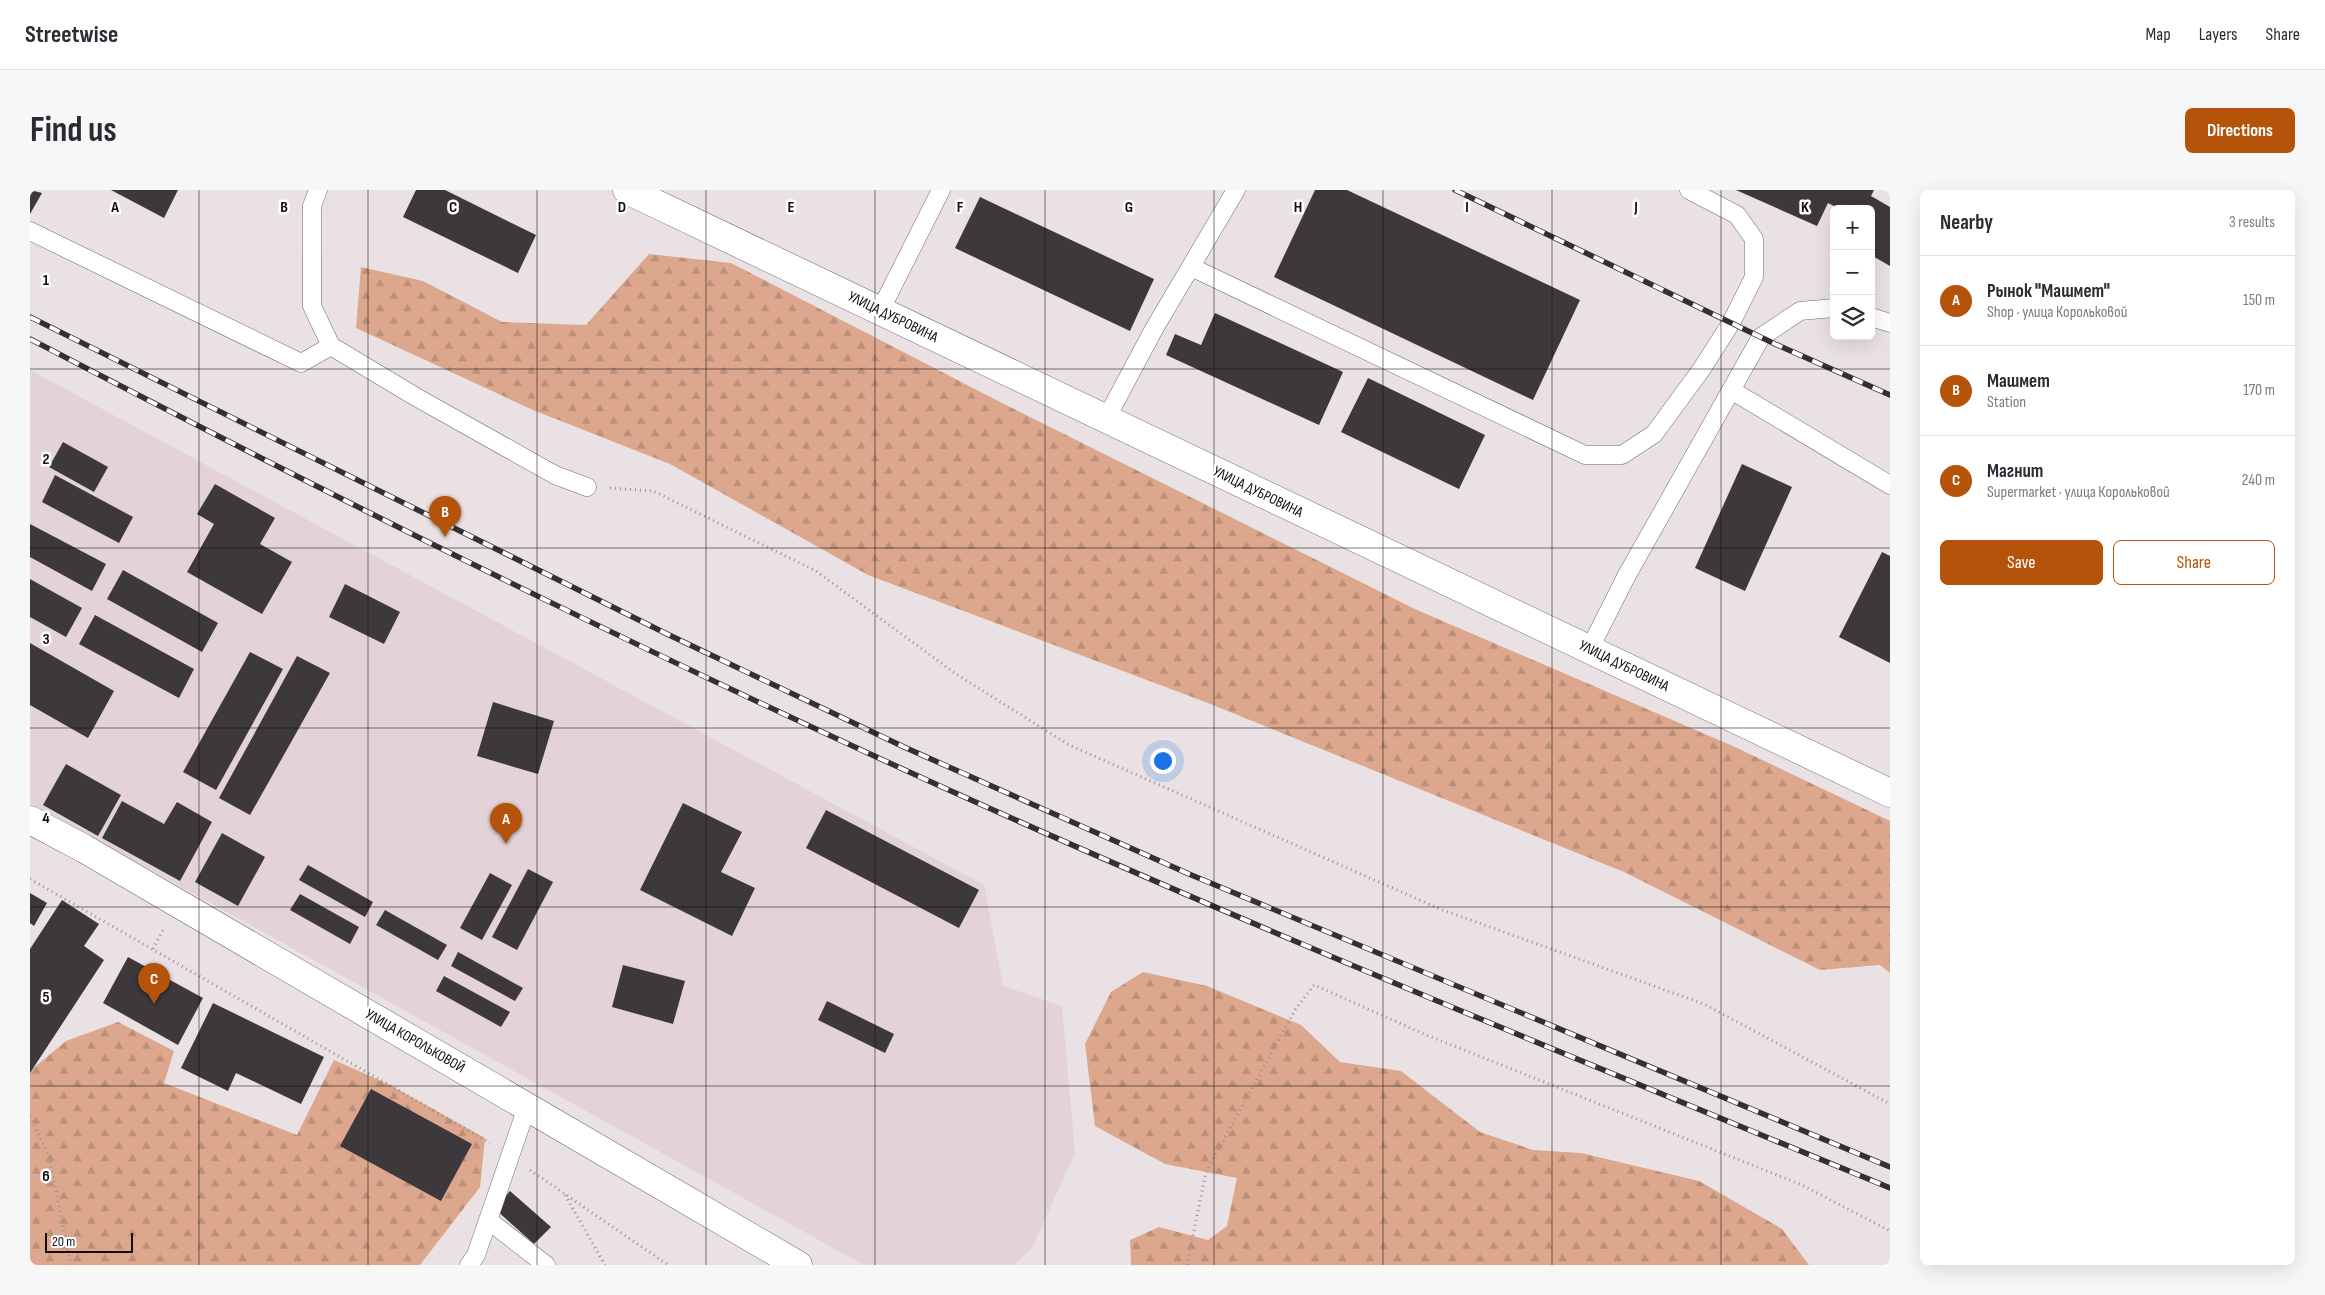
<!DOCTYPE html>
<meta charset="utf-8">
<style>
:root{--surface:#fff;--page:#f7f7f7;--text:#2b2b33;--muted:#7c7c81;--line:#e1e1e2;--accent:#b45309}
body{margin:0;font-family:"Sofia Sans Condensed",sans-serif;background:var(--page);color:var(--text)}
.controls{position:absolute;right:15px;top:15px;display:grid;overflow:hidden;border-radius:8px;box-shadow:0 5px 20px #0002}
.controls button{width:45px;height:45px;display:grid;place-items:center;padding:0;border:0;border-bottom:1px solid var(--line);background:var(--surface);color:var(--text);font:25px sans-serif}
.scale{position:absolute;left:15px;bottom:12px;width:88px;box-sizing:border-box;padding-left:5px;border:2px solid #110e0f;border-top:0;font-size:14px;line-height:18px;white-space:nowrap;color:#110e0f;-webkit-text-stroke:4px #fff;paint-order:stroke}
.you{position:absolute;left:1132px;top:570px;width:18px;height:18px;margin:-12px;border:4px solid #fff;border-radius:50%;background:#1a73e8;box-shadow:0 0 0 8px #1a73e833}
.badge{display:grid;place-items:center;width:32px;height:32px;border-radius:50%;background:var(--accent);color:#fff;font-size:16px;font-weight:700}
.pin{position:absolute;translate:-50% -41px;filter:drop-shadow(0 1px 2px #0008)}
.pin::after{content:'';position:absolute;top:26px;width:18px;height:15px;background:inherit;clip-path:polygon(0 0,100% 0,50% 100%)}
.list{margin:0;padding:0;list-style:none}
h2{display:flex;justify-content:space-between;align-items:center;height:65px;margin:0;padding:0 20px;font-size:21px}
h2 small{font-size:16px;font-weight:400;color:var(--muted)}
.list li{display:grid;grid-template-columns:32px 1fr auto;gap:15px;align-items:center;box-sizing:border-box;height:90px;padding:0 20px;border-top:1px solid var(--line)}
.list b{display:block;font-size:19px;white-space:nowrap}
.list p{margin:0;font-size:16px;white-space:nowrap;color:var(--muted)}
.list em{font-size:16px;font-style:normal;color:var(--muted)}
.actions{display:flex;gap:10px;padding:15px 20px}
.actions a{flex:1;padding:11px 0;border:1px solid var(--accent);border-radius:8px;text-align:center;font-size:18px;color:var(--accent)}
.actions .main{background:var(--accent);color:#fff}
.icon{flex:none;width:28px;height:28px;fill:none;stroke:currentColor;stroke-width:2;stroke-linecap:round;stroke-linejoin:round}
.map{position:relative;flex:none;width:1860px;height:1075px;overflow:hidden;border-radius:8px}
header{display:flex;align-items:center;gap:30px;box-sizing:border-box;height:70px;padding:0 25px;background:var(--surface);border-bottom:1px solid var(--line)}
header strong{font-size:24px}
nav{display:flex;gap:28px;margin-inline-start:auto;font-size:18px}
.intro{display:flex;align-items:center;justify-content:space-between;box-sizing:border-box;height:120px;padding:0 30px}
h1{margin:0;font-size:35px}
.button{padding:12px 22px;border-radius:8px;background:var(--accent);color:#fff;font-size:18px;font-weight:700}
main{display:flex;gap:30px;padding:0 30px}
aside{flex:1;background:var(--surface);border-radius:8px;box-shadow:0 5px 20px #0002}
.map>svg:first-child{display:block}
.built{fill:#e3d3d8}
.forest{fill:url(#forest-firs)}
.building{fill:#3c383c}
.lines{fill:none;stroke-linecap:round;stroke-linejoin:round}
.lane-casing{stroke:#726b6d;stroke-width:19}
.secondary-casing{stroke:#726b6d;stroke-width:29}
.path{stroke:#979192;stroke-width:3;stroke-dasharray:1 4;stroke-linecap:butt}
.lane{stroke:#fff;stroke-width:18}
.secondary{stroke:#fff;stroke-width:28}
.rail-casing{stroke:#333031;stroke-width:5.5}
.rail{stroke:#fff;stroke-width:4;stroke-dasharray:11;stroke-linecap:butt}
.grid{fill:none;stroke:#110e0f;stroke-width:1;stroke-opacity:0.55}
.labels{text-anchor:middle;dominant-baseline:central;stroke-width:5;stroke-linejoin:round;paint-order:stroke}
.street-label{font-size:15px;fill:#110e0f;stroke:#fff}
.grid-label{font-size:16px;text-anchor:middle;font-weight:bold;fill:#110e0f;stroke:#fff;stroke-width:5;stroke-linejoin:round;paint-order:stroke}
</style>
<header>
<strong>Streetwise</strong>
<nav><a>Map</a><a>Layers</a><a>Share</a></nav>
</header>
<div class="intro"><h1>Find us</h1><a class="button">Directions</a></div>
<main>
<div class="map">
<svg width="1860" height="1075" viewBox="0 0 1860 1075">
<defs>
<pattern id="forest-firs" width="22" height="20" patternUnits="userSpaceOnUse" patternTransform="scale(1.25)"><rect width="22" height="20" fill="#dca78c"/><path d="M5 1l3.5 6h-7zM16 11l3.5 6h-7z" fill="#bc8f78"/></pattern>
</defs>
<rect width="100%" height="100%" fill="#e9e1e3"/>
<polygon class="built" points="0,180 954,695 973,796 1032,816 1045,963 1002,1058 984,1075 834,1075 0,613"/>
<g class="forest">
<polygon points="619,64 701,73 972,213 1387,420 1705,557 1860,631 1860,783 1850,775 1790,780 1594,682 1178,513 838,385 640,274 503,220 326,138 331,77 393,91 472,132 556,135"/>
<polygon points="1113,782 1177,796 1271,835 1310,872 1371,881 1450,942 1503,960 1551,963 1669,991 1752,1039 1779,1075 1101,1075 1100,1050 1129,1037 1178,1050 1197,1036 1207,988 1135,974 1065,936 1055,854 1081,802"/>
<polygon points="88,832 144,861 134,893 267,945 304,870 360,895 455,948 450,997 390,1075 0,1075 0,881 36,851"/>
</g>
<g class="building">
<polygon points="0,0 12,3 0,24"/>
<polygon points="81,0 148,0 134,28"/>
<polygon points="386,0 415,0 506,45 488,83 373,27"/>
<polygon points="1285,0 1317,0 1550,110 1503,210 1244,87"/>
<polygon points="1706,0 1844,0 1841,6 1860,17 1860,76 1841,65 1841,19 1804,19 1804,25 1801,23 1804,16 1798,13 1787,36"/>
<polygon points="950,7 1124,89 1100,141 925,58"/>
<polygon points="1185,123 1313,182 1289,235 1136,165 1145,144 1171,155"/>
<polygon points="1338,188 1455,245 1429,299 1311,242"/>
<polygon points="33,252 78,277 64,302 19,277"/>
<polygon points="1712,274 1762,297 1715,401 1665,378"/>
<polygon points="25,285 103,327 89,353 12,312"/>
<polygon points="185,294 245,328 230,354 262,372 232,424 157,382 184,334 167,324"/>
<polygon points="0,334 76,374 62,401 0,367"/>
<polygon points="1852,362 1860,366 1860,473 1809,447"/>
<polygon points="93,380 188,433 172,462 77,409"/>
<polygon points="0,389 52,418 36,447 0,427"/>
<polygon points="315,394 370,422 354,454 299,427"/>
<polygon points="65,425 164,479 149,508 49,454"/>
<polygon points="0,453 84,501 58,548 0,515"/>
<polygon points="220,462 253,479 186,600 153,582"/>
<polygon points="267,466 300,483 220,625 189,608"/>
<polygon points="463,512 524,531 508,584 447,566"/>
<polygon points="36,574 91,605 68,646 13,615"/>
<polygon points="92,611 134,634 147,612 182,632 150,691 72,648"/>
<polygon points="653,613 712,642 691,682 725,698 702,746 610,700"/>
<polygon points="796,620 949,700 929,738 776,658"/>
<polygon points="192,643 235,667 208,716 165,692"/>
<polygon points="278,675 343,712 335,727 269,690"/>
<polygon points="498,679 523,692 487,760 462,747"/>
<polygon points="460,683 482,695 452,750 430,738"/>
<polygon points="0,703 17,713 4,736 0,733"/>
<polygon points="270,704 329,737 320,754 260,720"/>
<polygon points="32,710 69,734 54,756 74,770 0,883 0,759"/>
<polygon points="355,720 417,755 408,770 346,735"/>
<polygon points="428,762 493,798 485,811 421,776"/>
<polygon points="98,767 173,808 148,855 73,813"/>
<polygon points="593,775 655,791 643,834 582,817"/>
<polygon points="414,786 480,822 471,837 406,801"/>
<polygon points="797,811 864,844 855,863 788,830"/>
<polygon points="183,813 294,867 271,914 206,883 198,901 151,878"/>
<polygon points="341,899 442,954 411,1011 310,956"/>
<polygon points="480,1001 521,1037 504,1054 465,1019"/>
</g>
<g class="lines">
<g class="lane-casing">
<g id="lane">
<polyline points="288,0 282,16 282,116 301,156 386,207 525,285 557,297"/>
<polyline points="0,41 271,173 301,156"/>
<polyline points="1161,77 1555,265 1592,265 1624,244 1671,180 1701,133 1724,87 1724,49 1707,25 1659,0"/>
<polyline points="850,121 911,0"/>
<polyline points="1841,127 1860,133"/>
<polyline points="1701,200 1860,295"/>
<polyline points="1076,229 1124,139 1206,0"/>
<polyline points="1559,460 1597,385 1731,147 1770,121 1804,118"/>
<polyline points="458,1030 516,1075"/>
<polyline points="439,1075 446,1065 497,917"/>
</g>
</g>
<g class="secondary-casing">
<g id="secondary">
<polyline points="597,0 1860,603"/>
<polyline points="0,630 53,658 768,1075"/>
</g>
</g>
<g class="path">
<polyline points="580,298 623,301 786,381 926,484 1039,555 1410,719 1674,814 1860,914"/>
<polyline points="0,689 460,953"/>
<polyline points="123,759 134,738"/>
<polyline points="0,926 19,967 41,1075"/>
<polyline points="500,980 638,1075"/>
<polyline points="535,1005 575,1075"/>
<polyline points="1157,1075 1176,982 1265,820 1284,795 1394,844 1772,995 1860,1041"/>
</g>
<use href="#lane" class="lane"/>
<use href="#secondary" class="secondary"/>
<g class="rail-casing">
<g id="rail">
<polyline points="1425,0 1745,154 1860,205"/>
<polyline points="0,127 637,444 874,557 1159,684 1860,977"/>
<path d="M0,149C319,315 641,476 970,623C1264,754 1562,875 1860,998"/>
</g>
</g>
<use href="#rail" class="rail"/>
</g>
<path class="grid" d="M169,0V1075M338,0V1075M507,0V1075M676,0V1075M845,0V1075M1015,0V1075M1184,0V1075M1353,0V1075M1522,0V1075M1691,0V1075M0,179H1860M0,358H1860M0,538H1860M0,717H1860M0,896H1860"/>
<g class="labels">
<g class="street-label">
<text transform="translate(863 127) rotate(26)">УЛИЦА ДУБРОВИНА</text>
<text transform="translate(1228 302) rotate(26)">УЛИЦА ДУБРОВИНА</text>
<text transform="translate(1594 476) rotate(26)">УЛИЦА ДУБРОВИНА</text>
<text transform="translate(385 851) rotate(30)">УЛИЦА КОРОЛЬКОВОЙ</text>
</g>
</g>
<g class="grid-label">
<text x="85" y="22">A</text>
<text x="254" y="22">B</text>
<text x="423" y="22">C</text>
<text x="592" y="22">D</text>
<text x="761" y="22">E</text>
<text x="930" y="22">F</text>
<text x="1099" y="22">G</text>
<text x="1268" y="22">H</text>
<text x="1437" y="22">I</text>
<text x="1606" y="22">J</text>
<text x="1775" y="22">K</text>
<text x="16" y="95">1</text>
<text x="16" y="274">2</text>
<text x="16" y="454">3</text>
<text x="16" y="633">4</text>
<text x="16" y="812">5</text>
<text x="16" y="991">6</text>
</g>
</svg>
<div class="controls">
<button>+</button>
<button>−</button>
<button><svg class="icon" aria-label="layers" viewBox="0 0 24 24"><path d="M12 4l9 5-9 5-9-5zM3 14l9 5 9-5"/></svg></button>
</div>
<div class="scale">20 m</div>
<div class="you"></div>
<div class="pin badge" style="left:476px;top:654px">A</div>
<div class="pin badge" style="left:415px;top:347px">B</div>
<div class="pin badge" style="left:124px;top:814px">C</div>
</div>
<aside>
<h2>Nearby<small>3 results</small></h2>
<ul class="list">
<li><span class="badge">A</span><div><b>Рынок &quot;Машмет&quot;</b><p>Shop · улица Корольковой</p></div><em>150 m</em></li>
<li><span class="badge">B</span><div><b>Машмет</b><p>Station</p></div><em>170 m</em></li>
<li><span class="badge">C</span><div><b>Магнит</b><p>Supermarket · улица Корольковой</p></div><em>240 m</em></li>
</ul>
<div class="actions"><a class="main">Save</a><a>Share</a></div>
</aside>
</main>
